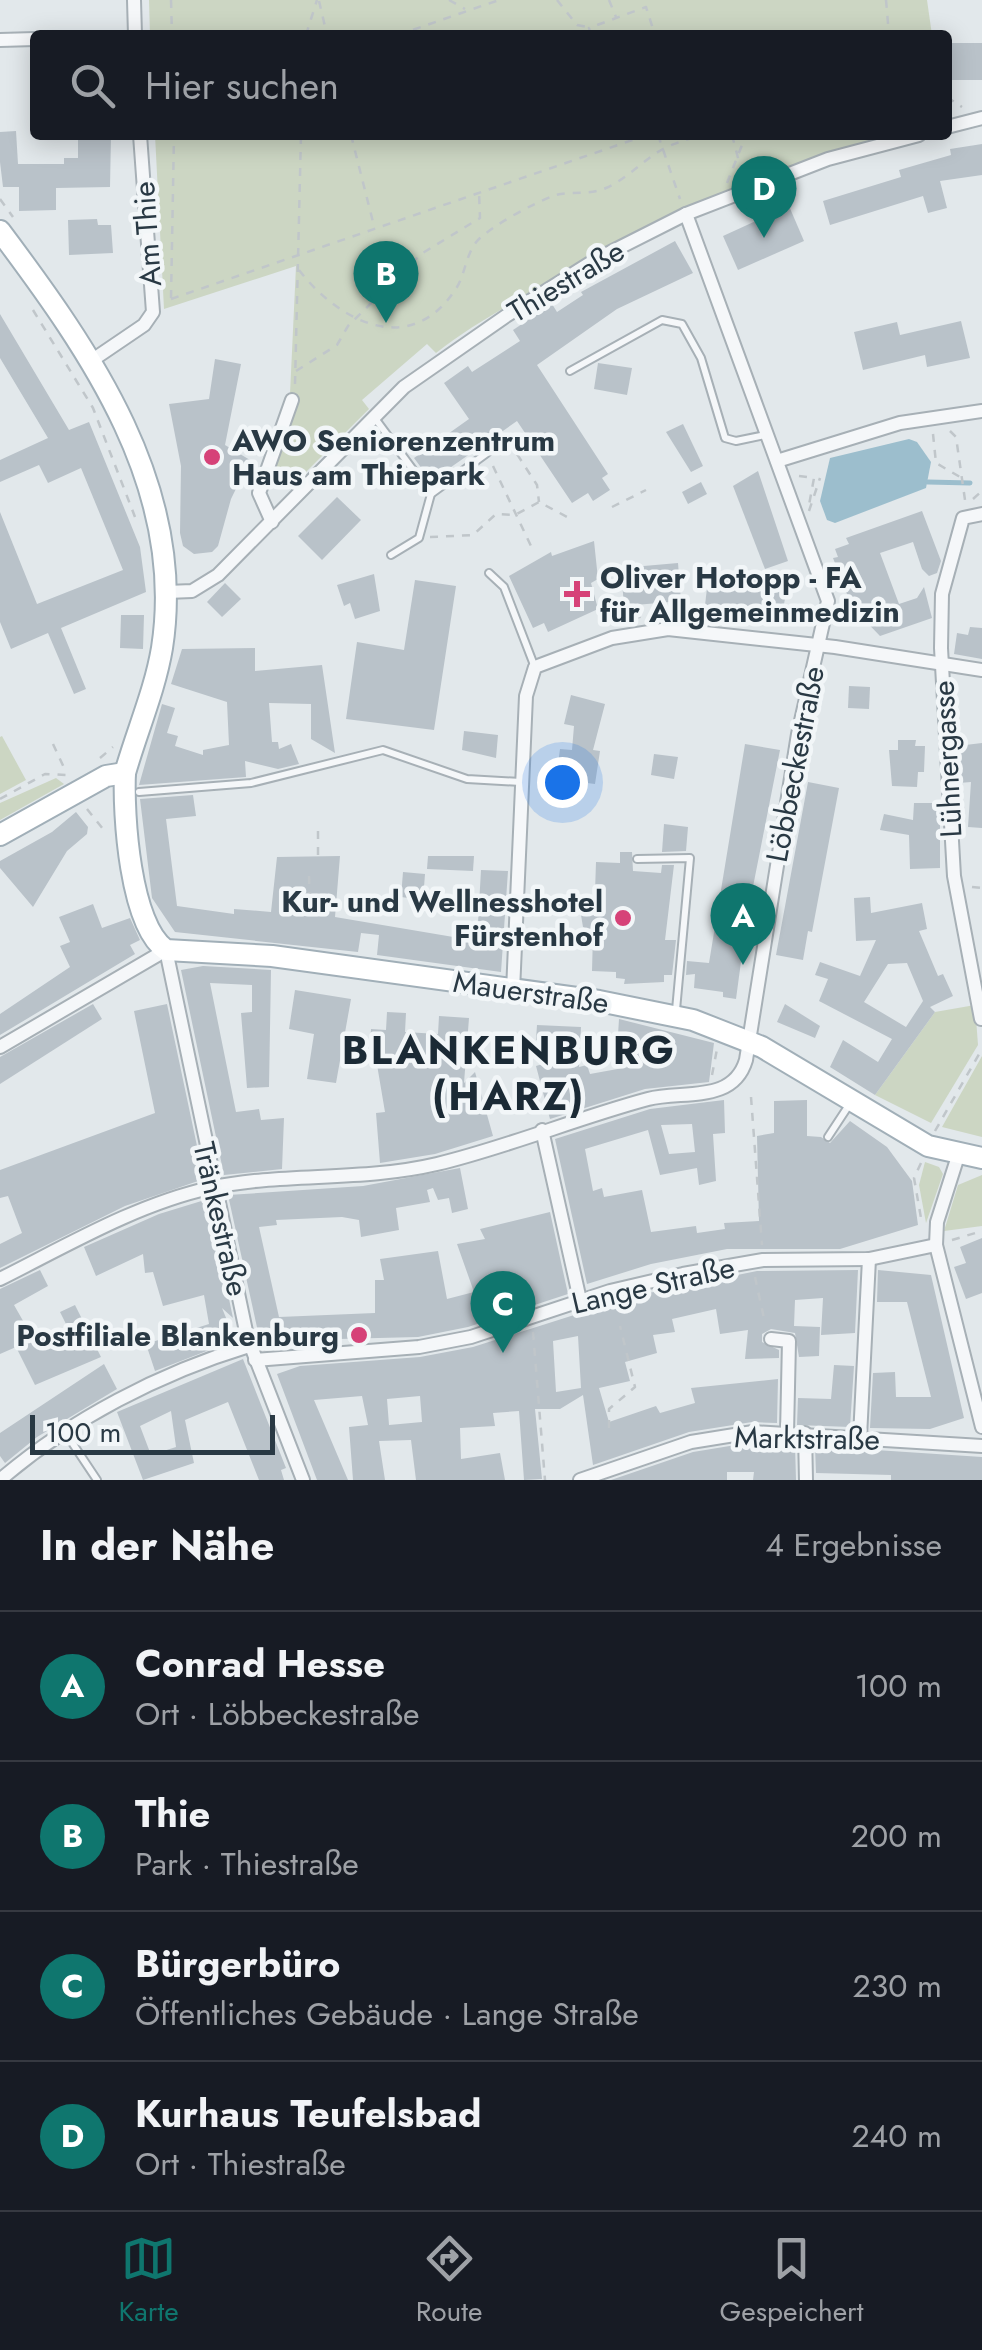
<!DOCTYPE html>
<html lang="de">
<meta charset="utf-8">
<style>
:root{--surface:#171b24;--page:#20242c;--text:#f1f3f6;--muted:#9ea1a6;--line:#363941;--accent:#0f766e}
body{margin:0;font-family:Jost,sans-serif;background:var(--page);color:var(--text)}
.scale{position:absolute;left:30px;bottom:25px;width:245px;box-sizing:border-box;padding-left:10px;border:5px solid #293944;border-top:0;font-size:28px;line-height:35px;white-space:nowrap;color:#293944;-webkit-text-stroke:8px #f2f6f8;paint-order:stroke}
.you{position:absolute;left:562px;top:782px;width:35px;height:35px;margin:-25px;border:8px solid #fff;border-radius:50%;background:#1a73e8;box-shadow:0 0 0 15px #1a73e833}
.badge{display:grid;place-items:center;width:65px;height:65px;border-radius:50%;background:var(--accent);color:#fff;font-size:32px;font-weight:700}
.pin{position:absolute;translate:-50% -82px;filter:drop-shadow(0 2px 5px #0008)}
.pin::after{content:'';position:absolute;top:52px;width:35px;height:30px;background:inherit;clip-path:polygon(0 0,100% 0,50% 100%)}
.list{margin:0;padding:0;list-style:none}
h2{display:flex;justify-content:space-between;align-items:center;height:130px;margin:0;padding:0 40px;font-size:42px}
h2 small{font-size:32px;font-weight:400;color:var(--muted)}
.list li{display:grid;grid-template-columns:65px 1fr auto;gap:30px;align-items:center;box-sizing:border-box;height:150px;padding:0 40px;border-top:2px solid var(--line)}
.list b{display:block;font-size:38px;white-space:nowrap}
.list p{margin:0;font-size:32px;white-space:nowrap;color:var(--muted)}
.list em{font-size:32px;font-style:normal;color:var(--muted)}
.icon{flex:none;width:55px;height:55px;fill:none;stroke:currentColor;stroke-width:2;stroke-linecap:round;stroke-linejoin:round}
.map{position:relative;flex:none;width:982px;height:1480px;overflow:hidden}
.search{position:absolute;background:var(--surface);box-shadow:0 5px 25px #0003;left:30px;right:30px;top:30px;height:110px;display:flex;align-items:center;gap:25px;box-sizing:border-box;padding:0 35px;border-radius:10px;color:var(--muted);font-size:38px}
.sheet{height:730px;background:var(--surface)}
nav{display:flex;justify-content:space-around;align-items:center;box-sizing:border-box;height:140px;border-top:2px solid var(--line);background:var(--surface);font-size:28px;color:var(--muted)}
nav a{display:grid;justify-items:center;gap:5px}
nav .on{color:var(--accent)}
.map>svg:first-child{display:block}
.green{fill:#ccd6c3}
.water{fill:#9cbecd}
.lines{fill:none;stroke-linecap:round;stroke-linejoin:round}
.stream{stroke:#9cbecd;stroke-width:5}
.building{fill:#b9c2c9;fill-rule:evenodd}
.lane-casing{stroke:#a7b0b6;stroke-width:10}
.street-casing{stroke:#a7b0b6;stroke-width:16}
.primary-casing{stroke:#a1afb8;stroke-width:24}
.path{stroke:#c0c6ca;stroke-width:2.5;stroke-dasharray:8 8;stroke-linecap:butt}
.lane{stroke:#f5f7f9;stroke-width:6}
.street{stroke:#f5f7f9;stroke-width:12}
.primary{stroke:#fff;stroke-width:20}
.poi-dot{fill:#d64278;stroke:#f2f6f8;stroke-width:4}
.labels{text-anchor:middle;dominant-baseline:central;stroke-width:9;stroke-linejoin:round;paint-order:stroke}
.street-label{font-size:30px;fill:#293944;stroke:#f2f6f8}
.poi-label{font-size:30px;font-weight:bold;fill:#293944;stroke:#f2f6f8;text-anchor:start}
.district-label{font-size:40px;font-weight:bold;letter-spacing:2.5px;fill:#1b2a35;stroke:#f2f6f8}
</style>
<div class="map">
<svg width="982" height="1480" viewBox="0 0 982 1480">
<rect width="100%" height="100%" fill="#e2e8eb"/>
<g class="green">
<polygon points="149,0 927,0 932,35 150,35"/>
<path d="M155,135H895C766,170 647,223 532,291C499,311 466,329 436,353L427,344L362,400L369,409L294,484L274,473L298,403L290,394L296,266L164,309Z"/>
<polygon points="2,736 26,780 0,794 0,737"/>
<polygon points="56,778 64,784 0,820 0,803"/>
<polygon points="975,1005 978,1045 931,1123 875,1095 935,1012"/>
<polygon points="982,1056 982,1137 942,1127"/>
<polygon points="925,1162 939,1167 943,1174 926,1223 919,1185"/>
<polygon points="982,1175 982,1226 944,1231 958,1185"/>
</g>
<polygon class="water" points="909,439 917,442 931,462 926,488 835,523 827,520 820,501 830,458"/>
<g class="lines">
<polyline class="stream" points="928,482 970,483"/>
</g>
<g class="building">
<rect x="952" y="43" width="30" height="37"/>
<polygon points="16,131 18,164 64,164 64,158 78,158 78,135 111,135 110,187 56,188 56,210 19,211 19,187 3,187 0,162 0,132"/>
<polygon points="982,144 982,175 940,181 947,208 928,213 923,196 830,225 823,201 901,177 899,170 951,155 950,149"/>
<polygon points="789,206 804,241 738,270 723,236"/>
<polygon points="97,219 98,225 111,225 113,253 69,255 68,220"/>
<polygon points="675,241 693,273 617,309 537,365 608,474 602,478 610,490 593,501 588,493 572,503 517,421 431,481 414,458 469,419 444,383 468,366 472,372 520,341 513,330 552,304 557,312 583,295 581,292"/>
<polygon points="0,314 69,430 89,422 140,547 146,592 61,628 86,689 74,694 48,633 11,649 0,622 0,512 37,604 123,570 81,468 48,483 39,465 0,482 0,460 48,438 0,358"/>
<polygon points="961,321 970,358 927,367 925,355 863,370 854,332 897,322 900,335"/>
<polygon points="215,359 241,364 225,445 250,460 231,499 218,546 212,552 194,554 183,546 180,533 181,466 169,404 209,399"/>
<polygon points="598,363 632,368 627,395 594,389"/>
<polygon points="683,424 703,466 691,472 666,432"/>
<polygon points="758,471 788,561 765,569 733,486"/>
<polygon points="701,482 707,494 688,504 682,492"/>
<polygon points="337,497 361,520 322,560 298,536"/>
<polygon points="922,511 941,561 937,573 929,576 922,569 913,542 880,553 899,604 917,598 924,587 932,618 880,636 852,607 833,558 838,557 835,549 849,544 846,538"/>
<polygon points="594,541 598,579 591,583 598,609 548,632 544,623 533,628 509,576 551,552 552,556"/>
<polygon points="678,563 681,601 624,606 621,568"/>
<polygon points="374,574 380,611 355,619 350,603 344,606 337,585"/>
<polygon points="415,580 456,586 434,730 346,719 357,642 404,650"/>
<polygon points="708,580 786,592 782,617 705,605"/>
<polygon points="225,583 241,599 222,617 207,602"/>
<polygon points="121,615 144,615 143,649 120,648"/>
<polygon points="970,627 982,628 982,659 954,654 957,633 968,635"/>
<polygon points="255,648 255,671 322,665 335,753 311,739 311,704 269,703 272,742 278,742 279,749 291,744 299,764 278,769 245,761 246,777 139,785 162,704 175,708 167,733 178,736 175,746 203,755 203,750 229,745 227,702 171,684 182,649"/>
<polygon points="849,686 870,687 869,709 848,708"/>
<polygon points="571,695 605,704 593,750 600,751 595,784 556,779 560,749 572,750 574,726 564,724"/>
<polygon points="464,731 498,735 496,758 462,750"/>
<polygon points="898,740 916,740 915,746 925,746 924,772 918,772 917,787 892,786 889,750 898,750"/>
<polygon points="982,743 982,828 968,827 971,782 959,783 957,746"/>
<polygon points="745,744 780,750 747,917 736,999 723,997 723,992 694,988 695,974 686,975 687,961 709,963"/>
<polygon points="654,754 678,757 674,779 651,775"/>
<polygon points="808,782 839,788 812,932 808,931 803,960 776,955"/>
<polygon points="193,795 196,816 166,819 177,906 234,914 234,909 271,912 277,857 340,856 335,917 477,941 481,870 508,871 501,972 377,955 379,935 361,933 358,952 175,932 152,898 140,799"/>
<polygon points="914,803 940,803 940,868 910,869 909,835 880,830 884,814 913,820"/>
<polygon points="76,812 88,827 87,834 67,851 33,907 0,868 0,861 52,832"/>
<polygon points="664,824 688,827 686,851 662,852"/>
<polygon points="620,852 632,852 633,871 661,873 662,865 674,865 665,940 676,940 672,975 664,975 664,982 624,984 625,979 616,978 616,972 592,971 593,934 583,927 580,909 595,892 596,862 620,863"/>
<polygon points="428,856 474,856 473,871 427,869"/>
<polygon points="403,872 425,874 423,900 401,897"/>
<path d="M870,897L871,913L922,903L927,929L919,931L938,976L943,974L953,996L930,1007L935,1012L875,1095L830,1067L843,1040L878,1062L892,1039L819,1001L828,979L815,975L820,962L860,976L876,940L856,941L854,898ZM907,963L923,1001L906,1027L864,1002L888,964Z"/>
<polygon points="93,904 102,928 130,918 140,940 130,945 135,954 0,1035 0,1014 70,967 60,946 70,942 59,917"/>
<polygon points="203,966 271,970 269,1087 247,1088 241,1013 252,1012 252,985 210,983 236,1112 259,1109 261,1120 284,1118 282,1169 224,1175 181,970"/>
<polygon points="295,990 351,999 336,1083 307,1079 314,1034 289,1029"/>
<polygon points="93,1004 102,1019 0,1084 0,1057"/>
<polygon points="167,1004 204,1179 125,1206 0,1268 0,1244 22,1233 8,1196 0,1198 0,1170 155,1113 134,1011"/>
<polygon points="785,1004 820,1026 815,1038 777,1022"/>
<polygon points="387,1012 406,1013 405,1032 438,1034 439,1016 469,1018 464,1083 475,1072 493,1136 435,1154 380,1163 376,1113 385,1112 374,1047 370,1046 371,1029 386,1030"/>
<polygon points="619,1019 714,1043 709,1082 645,1089 550,1119 536,1066 546,1063 548,1041 536,1040 537,1025 581,1027 579,1067 587,1065 590,1074 634,1066 638,1037 618,1035"/>
<path d="M724,1100L725,1133L713,1134L716,1181L699,1185L697,1168L660,1175L648,1130L585,1149L593,1191L602,1188L604,1197L642,1190L651,1232L696,1226L697,1233L725,1229L724,1223L759,1221L757,1136L774,1133V1101L807,1100V1136L821,1137L830,1143L850,1121L887,1147L912,1181L918,1225L840,1249H727L651,1264L587,1284L555,1139L650,1109ZM692,1124L695,1152L669,1154L661,1125Z"/>
<polygon points="460,1168 468,1209 452,1213 449,1198 438,1200 433,1188 427,1190 430,1202 396,1208 399,1230 361,1237 359,1220 342,1217 276,1220 277,1225 259,1227 279,1317 375,1313 375,1280 384,1280 380,1259 438,1251 447,1299 474,1292 457,1244 485,1239 480,1229 550,1212 568,1294 468,1327 418,1337 260,1341 228,1195 363,1186"/>
<polygon points="208,1199 233,1318 222,1308 235,1340 155,1371 146,1344 209,1324 204,1295 163,1306 153,1272 145,1273 143,1254 96,1276 84,1247 159,1214"/>
<polygon points="982,1238 982,1293 966,1299 954,1267 966,1263 960,1247"/>
<polygon points="40,1270 48,1286 14,1305 38,1347 70,1332 60,1312 75,1305 101,1357 35,1385 16,1347 0,1354 0,1289"/>
<path d="M858,1270L855,1333L821,1335L823,1298L795,1300L794,1326L820,1327L819,1356L799,1357L795,1333L771,1329L762,1334V1342L779,1350V1358L745,1359L748,1330L720,1334L716,1309L672,1319L675,1332L653,1335L657,1353L625,1362L630,1381L599,1388L609,1422L656,1406L660,1413L695,1403L691,1388L778,1379L777,1423L752,1422L689,1432L593,1465L583,1395L560,1409H535L542,1479L524,1480L519,1411L493,1413L495,1426L460,1428L461,1459L500,1453L505,1480H416L411,1440L379,1441L385,1480H353L349,1427L368,1425L362,1396L314,1400L348,1480H317L277,1374L300,1366L420,1357L473,1347L634,1296L757,1271ZM578,1336L581,1388L556,1392L553,1341ZM420,1396L422,1422L389,1425L387,1399Z"/>
<polygon points="878,1270 931,1275 964,1418 930,1429 870,1428 873,1373 895,1372 896,1397 931,1397 907,1302 877,1302"/>
<path d="M243,1359L286,1468L281,1470L284,1480H259L228,1402L185,1420L194,1463L143,1480L117,1412ZM171,1411L176,1447L151,1455L140,1426Z"/>
<polygon points="104,1364 117,1389 37,1437 5,1463 0,1456 0,1433"/>
<polygon points="834,1365 854,1366 850,1427 797,1425 798,1398 831,1399"/>
<polygon points="754,1442 795,1445 796,1480 753,1480 754,1472 727,1472 727,1480 611,1480 693,1452"/>
<polygon points="815,1446 982,1457 982,1480 891,1480 891,1475 816,1473"/>
</g>
<g class="lines">
<g class="lane-casing">
<g id="lane">
<polyline points="570,371 662,320 682,324 701,358 725,438 736,441 765,435"/>
<polyline points="374,417 431,494 419,538 391,555"/>
<polyline points="431,494 487,453"/>
<polyline points="489,573 504,587 534,665"/>
<polyline points="139,792 251,783 383,750 467,779 521,782"/>
<polyline points="637,859 690,858 676,1010"/>
<polyline points="828,1137 851,1102"/>
<polyline points="65,1432 97,1480"/>
</g>
</g>
<g class="street-casing">
<g id="street">
<polyline points="134,0 135,35"/>
<polyline points="0,40 35,39"/>
<polyline points="947,127 982,118"/>
<polyline points="91,361 144,325 153,312 140,135"/>
<polyline points="777,461 900,423 982,411"/>
<polyline points="272,522 259,493 292,400"/>
<polyline points="167,592 192,591 218,575 404,387 506,316 595,260 686,214 828,159 919,135"/>
<polyline points="513,991 526,696 535,667 612,638 668,629 835,647 982,670"/>
<polyline points="981,1019 954,876 941,648 942,594 963,518 982,514"/>
<polyline points="0,1047 166,950 247,1336 303,1480"/>
<polyline points="542,1130 580,1300"/>
<polyline points="958,1156 937,1222 936,1245 982,1427"/>
<path d="M0,1279C66,1246 137,1204 210,1188C282,1172 361,1182 437,1164C508,1147 577,1118 648,1099C683,1090 733,1104 746,1060L798,734L828,601L686,214"/>
<polyline points="771,1339 789,1341 787,1433"/>
<polyline points="255,1360 419,1347 471,1337 610,1291 683,1274 763,1260 869,1259 936,1245"/>
<polyline points="805,1433 806,1480"/>
<polyline points="860,1437 869,1259"/>
<path d="M0,1480C71,1419 160,1373 249,1346"/>
<polyline points="580,1480 691,1442 753,1432 982,1446"/>
</g>
</g>
<g class="primary-casing">
<g id="primary">
<path d="M0,231C90,351 187,488 162,648C155,690 137,731 125,773C123,814 130,926 166,950L272,956L599,1001L693,1020L762,1047L928,1146L982,1158"/>
<polyline points="0,835 106,776 125,773"/>
</g>
</g>
<g class="path">
<polyline points="171,0 172,35"/>
<polyline points="449,0 465,9"/>
<polyline points="557,0 577,25 587,27"/>
<polyline points="609,0 616,17"/>
<polyline points="886,0 889,35"/>
<polyline points="319,1 327,35"/>
<polyline points="306,35 317,0"/>
<polyline points="398,35 499,0"/>
<polyline points="591,35 589,28 646,7 655,35"/>
<polyline points="947,97 962,107"/>
<polyline points="351,135 374,226"/>
<polyline points="658,135 680,199"/>
<polyline points="732,135 743,177"/>
<polyline points="727,183 746,135"/>
<polyline points="0,199 13,217"/>
<path d="M299,270C340,323 412,359 457,287C466,272 466,251 480,238C497,223 532,204 553,196C570,190 588,196 606,188C627,179 643,160 663,149C674,143 687,140 699,135"/>
<polyline points="171,298 174,135"/>
<polyline points="171,299 647,135"/>
<polyline points="33,310 93,408 135,517"/>
<polyline points="296,371 337,345 348,326 421,254 480,218 479,192"/>
<polyline points="295,384 301,135"/>
<polyline points="950,431 956,437 965,500"/>
<polyline points="933,434 936,463 960,477"/>
<polyline points="497,444 506,437 537,485 539,502"/>
<polyline points="493,466 531,546"/>
<polyline points="799,476 814,478 809,505"/>
<polyline points="973,499 982,491"/>
<polyline points="612,507 646,490"/>
<polyline points="809,511 820,478"/>
<polyline points="430,537 473,535 496,514 515,515 539,502 571,519"/>
<polyline points="617,621 667,612 763,623"/>
<polyline points="53,744 66,772"/>
<polyline points="100,758 113,747"/>
<polyline points="0,799 45,774 67,775"/>
<polyline points="87,809 107,834"/>
<polyline points="318,831 318,857"/>
<polyline points="309,876 310,912"/>
<polyline points="972,887 982,888"/>
<polyline points="712,1075 717,1049"/>
<polyline points="751,1097 762,1245"/>
<polyline points="935,1131 982,1049"/>
<polyline points="921,1163 914,1178 921,1218"/>
<polyline points="952,1240 982,1231"/>
<polyline points="755,1277 765,1323"/>
<polyline points="533,1332 545,1480"/>
<polyline points="609,1428 609,1409 635,1387 620,1326"/>
</g>
<use href="#lane" class="lane"/>
<use href="#street" class="street"/>
<use href="#primary" class="primary"/>
</g>
<g class="poi-dot">
<circle cx="212" cy="457" r="10"/>
<path d="M572 579h10v10h10v10h-10v10h-10v-10h-10v-10h10z"/>
<circle cx="623" cy="918" r="10"/>
<circle cx="359" cy="1335" r="10"/>
</g>
<g class="labels">
<g class="street-label">
<text transform="translate(147 234) rotate(-94)">Am Thie</text>
<text transform="translate(566 281) rotate(-31)">Thiestraße</text>
<text transform="translate(947 759) rotate(-93)">Lühnergasse</text>
<text transform="translate(795 764) rotate(-79)">Löbbeckestraße</text>
<text transform="translate(531 992) rotate(8)">Mauerstraße</text>
<text transform="translate(221 1219) rotate(77)">Tränkestraße</text>
<text transform="translate(653 1285) rotate(-13)">Lange Straße</text>
<text transform="translate(807 1438) rotate(1)">Marktstraße</text>
</g>
<g class="poi-label">
<text x="232" y="440">AWO Seniorenzentrum<tspan x="232" dy="34">Haus am Thiepark</tspan></text>
<text x="600" y="577">Oliver Hotopp - FA<tspan x="600" dy="34">für Allgemeinmedizin</tspan></text>
<text x="603" y="901" text-anchor="end">Kur- und Wellnesshotel<tspan x="603" dy="34">Fürstenhof</tspan></text>
<text x="339" y="1335" text-anchor="end">Postfiliale Blankenburg</text>
</g>
<g class="district-label">
<text x="509" y="1050">BLANKENBURG<tspan x="509" dy="46">(HARZ)</tspan></text>
</g>
</g>
</svg>
<div class="scale">100 m</div>
<div class="you"></div>
<div class="pin badge" style="left:743px;top:965px">A</div>
<div class="pin badge" style="left:386px;top:323px">B</div>
<div class="pin badge" style="left:503px;top:1353px">C</div>
<div class="pin badge" style="left:764px;top:238px">D</div>
<div class="search"><svg class="icon" aria-label="search" viewBox="0 0 24 24"><circle cx="10" cy="10" r="6"/><path d="M15 15l6 6"/></svg>Hier suchen</div>
</div>
<section class="sheet">
<h2>In der Nähe<small>4 Ergebnisse</small></h2>
<ul class="list">
<li><span class="badge">A</span><div><b>Conrad Hesse</b><p>Ort · Löbbeckestraße</p></div><em>100 m</em></li>
<li><span class="badge">B</span><div><b>Thie</b><p>Park · Thiestraße</p></div><em>200 m</em></li>
<li><span class="badge">C</span><div><b>Bürgerbüro</b><p>Öffentliches Gebäude · Lange Straße</p></div><em>230 m</em></li>
<li><span class="badge">D</span><div><b>Kurhaus Teufelsbad</b><p>Ort · Thiestraße</p></div><em>240 m</em></li>
</ul>
</section>
<nav>
<a class="on"><svg class="icon" aria-label="map" viewBox="0 0 24 24"><path d="M3 6l6-2 6 2 6-2v14l-6 2-6-2-6 2zM9 4v14M15 6v14"/></svg>Karte</a>
<a><svg class="icon" aria-label="directions" viewBox="0 0 24 24"><path d="M12 3l9 9-9 9-9-9zM9 14v-3h6M13 9l2 2-2 2"/></svg>Route</a>
<a><svg class="icon" aria-label="saved" viewBox="0 0 24 24"><path d="M7 4h10v16l-5-4-5 4z"/></svg>Gespeichert</a>
</nav>
